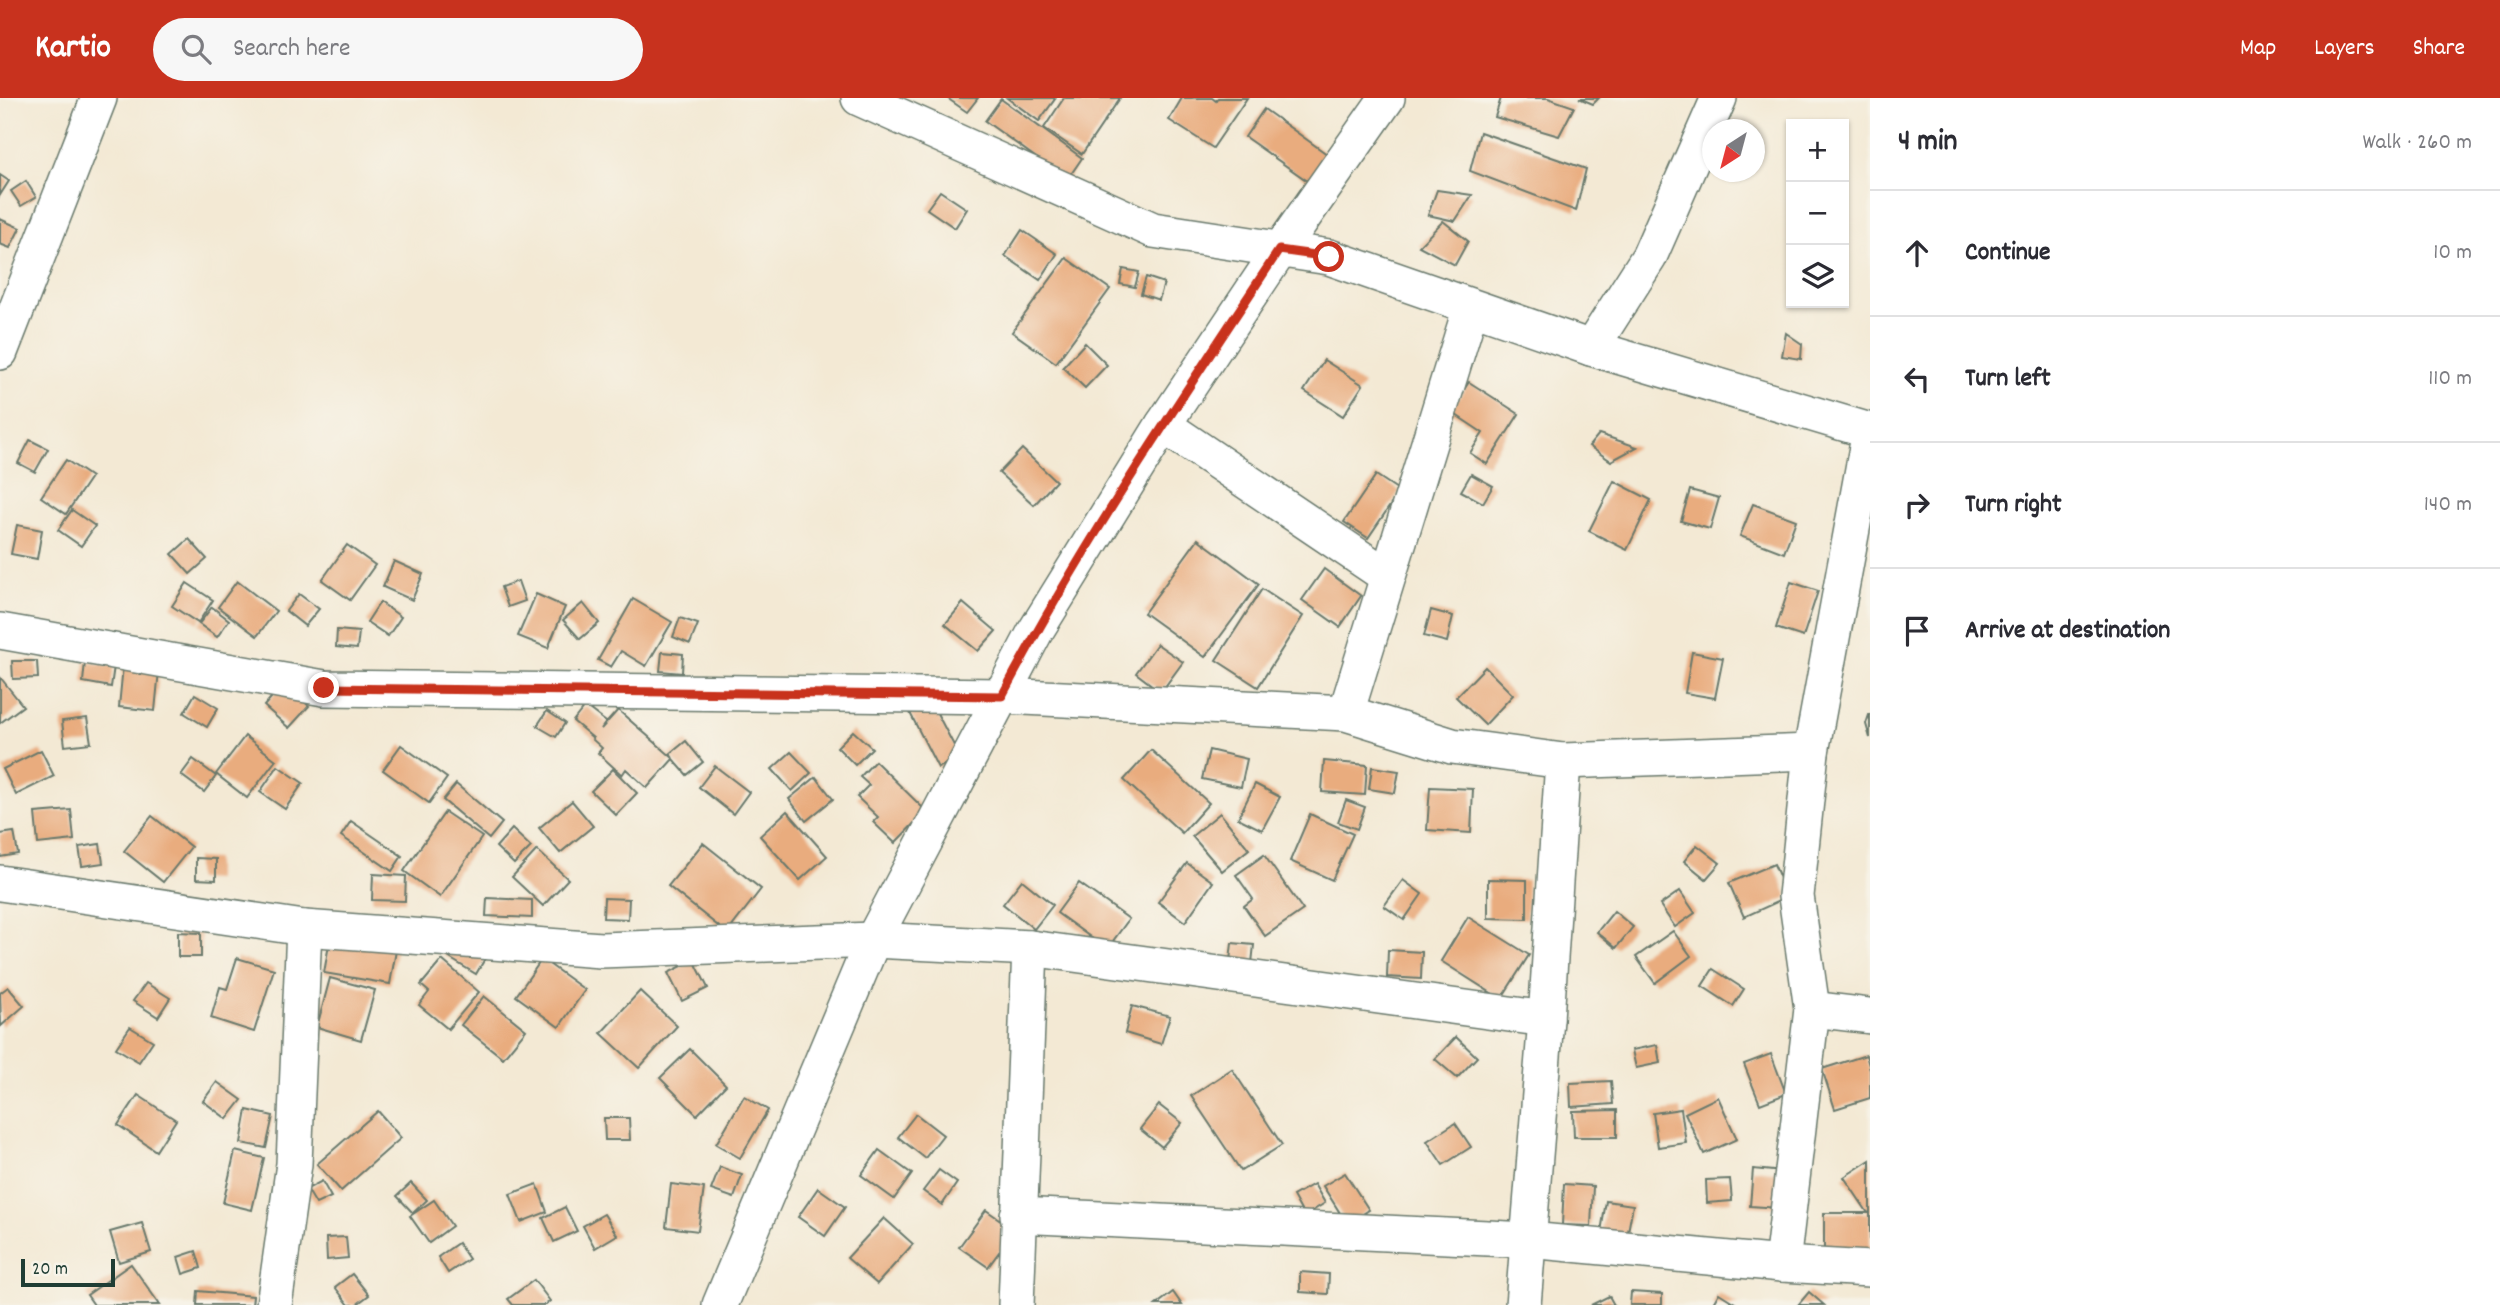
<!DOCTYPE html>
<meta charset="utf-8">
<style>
:root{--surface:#fff;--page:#f7f7f7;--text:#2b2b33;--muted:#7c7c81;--line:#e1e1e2;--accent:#c8321e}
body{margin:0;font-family:Dekko,sans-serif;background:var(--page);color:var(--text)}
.controls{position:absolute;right:21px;top:21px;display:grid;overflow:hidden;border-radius:0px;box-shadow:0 2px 5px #0004}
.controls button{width:63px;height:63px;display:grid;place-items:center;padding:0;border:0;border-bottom:2px solid var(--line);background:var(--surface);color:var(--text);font:35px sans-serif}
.compass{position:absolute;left:1702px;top:21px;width:63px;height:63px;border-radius:50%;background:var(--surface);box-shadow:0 2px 5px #0004;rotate:216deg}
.scale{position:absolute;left:21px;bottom:18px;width:94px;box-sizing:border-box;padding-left:7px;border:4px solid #1f3d34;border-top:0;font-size:19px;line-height:24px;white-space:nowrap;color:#1f3d34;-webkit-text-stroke:5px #f7f3e8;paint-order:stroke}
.stop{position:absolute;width:21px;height:21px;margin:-16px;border:5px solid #c8321e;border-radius:50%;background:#fff}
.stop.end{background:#c8321e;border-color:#fff;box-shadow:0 2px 7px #0008}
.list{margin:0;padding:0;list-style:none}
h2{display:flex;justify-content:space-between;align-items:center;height:91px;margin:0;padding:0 28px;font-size:30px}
h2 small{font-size:23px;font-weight:400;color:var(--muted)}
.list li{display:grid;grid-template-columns:46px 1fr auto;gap:21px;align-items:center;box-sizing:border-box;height:126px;padding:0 28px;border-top:2px solid var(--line)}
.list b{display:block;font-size:26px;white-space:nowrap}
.list em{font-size:23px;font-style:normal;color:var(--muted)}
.icon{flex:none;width:38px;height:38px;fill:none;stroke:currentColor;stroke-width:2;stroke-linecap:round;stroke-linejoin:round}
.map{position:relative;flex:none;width:1870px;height:1207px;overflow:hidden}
header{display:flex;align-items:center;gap:42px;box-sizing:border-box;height:98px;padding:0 35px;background:var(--accent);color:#fff}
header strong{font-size:33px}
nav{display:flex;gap:38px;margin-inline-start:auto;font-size:24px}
.search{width:490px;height:63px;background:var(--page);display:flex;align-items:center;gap:18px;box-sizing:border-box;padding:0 24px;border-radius:38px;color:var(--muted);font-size:26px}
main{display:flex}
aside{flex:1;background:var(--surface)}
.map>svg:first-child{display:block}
.building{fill:#e9ac7e}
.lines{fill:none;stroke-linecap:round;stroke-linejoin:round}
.minor-casing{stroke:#69796c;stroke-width:38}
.minor{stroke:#fff;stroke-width:35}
.route{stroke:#c8321e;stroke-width:9}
</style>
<header>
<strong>Kartio</strong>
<div class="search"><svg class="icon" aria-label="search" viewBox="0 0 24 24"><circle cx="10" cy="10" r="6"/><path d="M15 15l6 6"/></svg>Search here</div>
<nav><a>Map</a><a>Layers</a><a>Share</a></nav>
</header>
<main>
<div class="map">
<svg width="1870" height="1207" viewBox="0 0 1870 1207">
<rect width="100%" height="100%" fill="#f7f3e8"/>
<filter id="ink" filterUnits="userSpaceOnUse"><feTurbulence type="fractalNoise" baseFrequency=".0143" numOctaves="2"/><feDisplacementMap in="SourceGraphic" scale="14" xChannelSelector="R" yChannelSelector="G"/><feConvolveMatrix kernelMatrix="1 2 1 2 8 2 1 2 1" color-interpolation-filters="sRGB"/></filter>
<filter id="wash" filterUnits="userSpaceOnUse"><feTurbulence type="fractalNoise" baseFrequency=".00686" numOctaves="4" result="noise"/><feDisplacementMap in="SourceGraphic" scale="28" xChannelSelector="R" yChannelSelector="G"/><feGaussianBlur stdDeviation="1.57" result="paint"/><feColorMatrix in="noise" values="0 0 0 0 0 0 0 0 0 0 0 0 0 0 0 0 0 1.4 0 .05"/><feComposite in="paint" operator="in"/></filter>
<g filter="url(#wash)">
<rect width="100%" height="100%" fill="#f3e9d4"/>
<g id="blocks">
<g class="building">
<polygon points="947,0 978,0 967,14"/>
<polygon points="1007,0 1053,0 1055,1 1039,23"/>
<polygon points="1064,0 1120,0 1082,56 1044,30"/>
<polygon points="1182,0 1212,0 1216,3 1218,0 1247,0 1213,50 1169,22"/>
<polygon points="1501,0 1548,0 1574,9 1559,38 1495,19"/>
<polygon points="1579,0 1599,0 1593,6"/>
<polygon points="1001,1 1082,60 1067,82 985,23"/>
<polygon points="1264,11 1338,64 1319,91 1245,39"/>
<polygon points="1480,34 1586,71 1576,113 1470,73"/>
<polygon points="0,77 9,83 0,97"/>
<polygon points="26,83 36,99 21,108 11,93"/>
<polygon points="1437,92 1472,97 1455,123 1428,117"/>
<polygon points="940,93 967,111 955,130 927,111"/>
<polygon points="0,121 20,130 10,150 0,146"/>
<polygon points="1443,123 1468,143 1455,167 1419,148"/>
<polygon points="1022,132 1057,156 1040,182 1005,158"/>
<polygon points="1066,160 1110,191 1056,265 1012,234"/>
<polygon points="1123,171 1139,174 1135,189 1120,186"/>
<polygon points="1146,179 1164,185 1159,202 1141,196"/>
<polygon points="1786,235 1802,246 1801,261 1782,258"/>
<polygon points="1085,245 1107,267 1085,290 1063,269"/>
<polygon points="1324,262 1363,287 1343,318 1304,293"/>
<polygon points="1469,284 1519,316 1487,366 1470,355 1483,335 1450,313"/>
<polygon points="1599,336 1637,349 1611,363 1589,348"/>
<polygon points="30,342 48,351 35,374 18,365"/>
<polygon points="1022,351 1056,383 1034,407 999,375"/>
<polygon points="66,362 91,379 66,416 41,399"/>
<polygon points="1471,376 1493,388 1483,405 1461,393"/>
<polygon points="1376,377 1400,393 1368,440 1344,424"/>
<polygon points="1614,383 1651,402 1627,452 1589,433"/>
<polygon points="1690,392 1719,400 1710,431 1681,423"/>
<polygon points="1753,406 1796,422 1784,455 1740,438"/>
<polygon points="72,412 95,428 81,448 58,432"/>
<polygon points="17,427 42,432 37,461 11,456"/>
<polygon points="189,441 207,461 190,476 172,456"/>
<polygon points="1198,441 1259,486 1205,559 1144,515"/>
<polygon points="347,447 375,467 350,502 322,482"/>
<polygon points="394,463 423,476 412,502 383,489"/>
<polygon points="1324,471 1361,498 1340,529 1302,502"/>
<polygon points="237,483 276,513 257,538 218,509"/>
<polygon points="518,483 525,503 508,509 501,489"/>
<polygon points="1791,484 1818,493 1803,539 1776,530"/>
<polygon points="187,485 213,502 198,525 172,508"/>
<polygon points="1262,491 1303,518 1258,589 1216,562"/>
<polygon points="299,496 319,511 305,528 286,513"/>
<polygon points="536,496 565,509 548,550 518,538"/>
<polygon points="633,501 672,524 646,568 621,553 611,569 598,562"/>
<polygon points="380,504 401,519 388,538 367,524"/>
<polygon points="583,505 599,525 580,541 563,522"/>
<polygon points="963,505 996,533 978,553 945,526"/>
<polygon points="212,509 229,522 217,539 199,526"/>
<polygon points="1431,512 1453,518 1447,544 1424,538"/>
<polygon points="680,520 698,526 690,546 673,539"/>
<polygon points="337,532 359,534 357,551 336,549"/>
<polygon points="1157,546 1183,564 1161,594 1136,575"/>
<polygon points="662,554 683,556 682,575 660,573"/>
<polygon points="1692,554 1723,560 1715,600 1685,595"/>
<polygon points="12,563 37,563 38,580 13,581"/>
<polygon points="85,564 114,568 111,589 83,584"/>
<polygon points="123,568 159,572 155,613 119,609"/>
<polygon points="1485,569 1513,597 1485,627 1456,599"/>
<polygon points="0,579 23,608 0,625"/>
<polygon points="283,586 309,608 289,630 264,608"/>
<polygon points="195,596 218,610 207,629 184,615"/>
<polygon points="928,598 960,659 938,670 907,609"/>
<polygon points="585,608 606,624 601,631 618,612 673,660 670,656 686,643 703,664 687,677 673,661 647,690 626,671 622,677 598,655 602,650 592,641 593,640 573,623"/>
<polygon points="547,613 565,625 556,639 537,628"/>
<polygon points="1869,617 1870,617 1870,640 1866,626"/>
<polygon points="87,620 91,645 65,648 62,623"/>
<polygon points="853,633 872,650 855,667 837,649"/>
<polygon points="245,638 276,662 247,700 216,676"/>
<polygon points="401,647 447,680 429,705 383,672"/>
<polygon points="41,652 54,678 16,697 3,671"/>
<polygon points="1151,652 1209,705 1182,735 1124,682"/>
<polygon points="1209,652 1247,661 1241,689 1202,681"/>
<polygon points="791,654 811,675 792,693 772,671"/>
<polygon points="193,661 216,678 204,694 181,677"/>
<polygon points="875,663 926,713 895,745 873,724 878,719 857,699 869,687 860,679"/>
<polygon points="1324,663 1367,667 1365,697 1322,694"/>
<polygon points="278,668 303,685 285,711 260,694"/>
<polygon points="715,668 749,694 733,716 699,689"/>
<polygon points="1372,669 1399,673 1395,695 1369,691"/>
<polygon points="613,671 637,695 616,717 591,693"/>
<polygon points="816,679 833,701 806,723 789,701"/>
<polygon points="456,686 502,725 489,741 443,702"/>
<polygon points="1255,686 1280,699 1262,732 1238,720"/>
<polygon points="1430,689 1473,691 1471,735 1427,732"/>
<polygon points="1346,702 1365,709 1357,731 1338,724"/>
<polygon points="572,703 593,728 560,755 539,730"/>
<polygon points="71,712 74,742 38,746 35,715"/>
<polygon points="787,713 827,758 800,782 760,738"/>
<polygon points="445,714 482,739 440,799 404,773"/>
<polygon points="1220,715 1249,751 1222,773 1192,738"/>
<polygon points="1310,716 1353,736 1332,782 1290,763"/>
<polygon points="152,718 191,749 163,784 124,753"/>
<polygon points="351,723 402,758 392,773 341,738"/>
<polygon points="512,731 531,749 514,766 496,749"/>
<polygon points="14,734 18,756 0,759 0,736"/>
<polygon points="703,745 761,791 727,835 668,788"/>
<polygon points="100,746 103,765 82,768 79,749"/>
<polygon points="1697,747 1720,765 1706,781 1684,763"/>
<polygon points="537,752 568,781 543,808 512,779"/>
<polygon points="1264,757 1303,812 1265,838 1244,808 1253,801 1236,777"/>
<polygon points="196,760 216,761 216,782 196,781"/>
<polygon points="1187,765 1213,784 1185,824 1158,804"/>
<polygon points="1774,766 1788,799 1744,819 1729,785"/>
<polygon points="373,776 406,778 405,803 372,802"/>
<polygon points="1488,781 1527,782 1527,821 1488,820"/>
<polygon points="1022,782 1053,807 1034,831 1003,806"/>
<polygon points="1403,782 1422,796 1404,822 1384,808"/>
<polygon points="1079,785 1129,821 1107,851 1057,815"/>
<polygon points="1680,793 1695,815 1675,829 1660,807"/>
<polygon points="487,800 532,802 532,820 486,818"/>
<polygon points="604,800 629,801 628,821 603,820"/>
<polygon points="1614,813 1633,829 1616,850 1597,834"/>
<polygon points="1468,819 1529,857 1501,901 1441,863"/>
<polygon points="1673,833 1691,858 1655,885 1636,859"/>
<polygon points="178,834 201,835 201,859 178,859"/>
<polygon points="331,835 397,847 390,886 324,875"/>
<polygon points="1232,845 1254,847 1252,865 1230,863"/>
<polygon points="1388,852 1422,854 1421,881 1387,879"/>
<polygon points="441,855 486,859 476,876"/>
<polygon points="237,860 274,871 254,934 211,920 220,889 227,891"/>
<polygon points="542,861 585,892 559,929 516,898"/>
<polygon points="442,862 479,894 448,931 419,907 429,894 421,887"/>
<polygon points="694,862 708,890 682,903 668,875"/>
<polygon points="1713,871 1744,891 1733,908 1702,888"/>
<polygon points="330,880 375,892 361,942 317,929"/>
<polygon points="146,885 170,900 158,919 133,903"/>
<polygon points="8,889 24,908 1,928 0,895"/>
<polygon points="640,893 677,928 639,970 601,935"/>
<polygon points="484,898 526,932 503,960 461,927"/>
<polygon points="1132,908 1170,918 1161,946 1125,935"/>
<polygon points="130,929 153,943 139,964 116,950"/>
<polygon points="1456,939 1477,959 1457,980 1435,961"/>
<polygon points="1657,947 1660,965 1636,970 1632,952"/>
<polygon points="690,951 726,987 697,1017 660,980"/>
<polygon points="1771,956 1786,996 1760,1006 1744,966"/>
<polygon points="1866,957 1870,971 1870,1000 1835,1011 1822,971"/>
<polygon points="1232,971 1282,1047 1241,1073 1191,998"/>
<polygon points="1611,983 1613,1006 1571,1009 1570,985"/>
<polygon points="217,984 242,1002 227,1021 203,1003"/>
<polygon points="138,997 176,1022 156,1053 118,1027"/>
<polygon points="744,998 768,1012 740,1060 716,1046"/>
<polygon points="1718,999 1737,1041 1704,1056 1685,1015"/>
<polygon points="1159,1007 1182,1025 1162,1049 1140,1031"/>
<polygon points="1681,1011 1686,1045 1658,1049 1653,1015"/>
<polygon points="247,1012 273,1018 266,1050 241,1045"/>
<polygon points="1617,1012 1617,1039 1574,1039 1573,1013"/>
<polygon points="378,1013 401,1040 341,1093 317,1066"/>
<polygon points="916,1016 943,1037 925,1060 898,1039"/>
<polygon points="604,1020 629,1020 630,1042 605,1042"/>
<polygon points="1455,1025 1471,1049 1443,1067 1427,1043"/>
<polygon points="879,1052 912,1076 894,1101 861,1077"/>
<polygon points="235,1053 264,1060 252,1112 223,1105"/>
<polygon points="1870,1062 1870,1114 1868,1115 1844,1079"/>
<polygon points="720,1069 742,1077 734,1100 711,1092"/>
<polygon points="1753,1071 1783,1074 1780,1110 1750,1108"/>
<polygon points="939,1072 957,1085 942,1107 923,1093"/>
<polygon points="1345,1075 1369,1112 1347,1126 1323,1088"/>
<polygon points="1730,1081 1732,1103 1707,1105 1706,1082"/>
<polygon points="322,1083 331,1099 316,1106 307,1091"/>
<polygon points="411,1085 427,1102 413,1115 397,1098"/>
<polygon points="537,1086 547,1114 521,1124 510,1096"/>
<polygon points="671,1086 704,1090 698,1133 666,1129"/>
<polygon points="1314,1086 1325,1105 1304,1118 1293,1098"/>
<polygon points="1564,1086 1593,1088 1591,1128 1562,1127"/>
<polygon points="818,1090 845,1109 825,1138 798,1119"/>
<polygon points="434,1102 452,1128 429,1145 410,1118"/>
<polygon points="1606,1103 1633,1107 1627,1139 1601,1134"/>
<polygon points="565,1109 577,1133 554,1144 543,1120"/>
<polygon points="986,1112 1015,1132 988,1169 959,1149"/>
<rect x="1824" y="1115" width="46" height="39"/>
<polygon points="604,1116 617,1137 595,1150 583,1128"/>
<polygon points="884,1120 913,1146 877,1186 847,1160"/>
<polygon points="142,1125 151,1154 119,1164 110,1134"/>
<polygon points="346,1139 348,1160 327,1162 326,1140"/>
<polygon points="458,1145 469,1161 448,1175 438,1159"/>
<polygon points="196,1153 201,1170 183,1176 178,1159"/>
<polygon points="131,1166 160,1207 94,1207 87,1197"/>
<polygon points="1300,1174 1329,1176 1328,1196 1300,1194"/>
<polygon points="352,1176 369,1197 356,1207 349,1207 335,1189"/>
<polygon points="534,1182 550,1203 545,1207 513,1207 508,1201"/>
<polygon points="198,1193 253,1198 252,1207 197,1207"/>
<polygon points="1173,1194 1182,1207 1156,1207"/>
<polygon points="1631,1194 1662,1196 1662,1207 1630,1207"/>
<polygon points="1809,1194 1824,1207 1798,1207"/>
<polygon points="1719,1195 1738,1207 1712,1207"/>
<polygon points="1609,1198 1614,1207 1591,1207"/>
</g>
</g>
</g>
<g filter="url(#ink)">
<use href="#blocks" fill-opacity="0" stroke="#69796c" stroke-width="2"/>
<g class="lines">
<g class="minor-casing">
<g id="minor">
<polyline points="859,0 1153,132 1329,159 1591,250 1870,333"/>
<polyline points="1591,250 1649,159 1719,0"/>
<polyline points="0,254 99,0"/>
<polyline points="1163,327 1387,478"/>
<polyline points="0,533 324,590 1002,598 1346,615 1452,648 1563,663 1811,654"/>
<polyline points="1346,615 1471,209"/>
<polyline points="0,785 304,830 601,852 873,842 1030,850 1546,921"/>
<polyline points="1812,911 1870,918"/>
<polyline points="1018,1117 1529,1142 1782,1166 1870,1171"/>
<polyline points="1782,1166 1812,911 1796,798 1811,654 1870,333"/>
<polyline points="274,1207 294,1066 304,830"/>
<polyline points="720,1207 873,842 1035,534 1163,327 1280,152 1387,0"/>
<polyline points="1016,1207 1030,850"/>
<polyline points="1523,1207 1546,921 1563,663"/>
</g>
</g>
<use href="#minor" class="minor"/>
</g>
</g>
<g class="lines" filter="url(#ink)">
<path class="route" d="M324,590L1002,598C1084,443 1183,298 1279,152L1329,159"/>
</g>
</svg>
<div class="controls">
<button>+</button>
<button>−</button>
<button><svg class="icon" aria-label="layers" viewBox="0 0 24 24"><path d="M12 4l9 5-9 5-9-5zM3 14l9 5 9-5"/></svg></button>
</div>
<svg class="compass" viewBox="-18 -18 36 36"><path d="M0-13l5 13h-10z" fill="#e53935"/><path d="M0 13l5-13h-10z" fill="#7c7c81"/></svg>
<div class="scale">20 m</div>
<div class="stop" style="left:1329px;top:159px"></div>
<div class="stop end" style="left:324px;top:590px"></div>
</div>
<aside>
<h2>4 min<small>Walk · 260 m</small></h2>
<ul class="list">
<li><svg class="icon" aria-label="ahead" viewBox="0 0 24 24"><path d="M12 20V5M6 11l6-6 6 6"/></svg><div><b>Continue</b></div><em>10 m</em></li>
<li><svg class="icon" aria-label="left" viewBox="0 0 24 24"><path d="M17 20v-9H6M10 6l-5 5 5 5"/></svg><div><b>Turn left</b></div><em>110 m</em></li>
<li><svg class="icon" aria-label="right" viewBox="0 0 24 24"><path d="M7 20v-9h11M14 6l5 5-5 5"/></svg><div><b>Turn right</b></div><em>140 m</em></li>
<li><svg class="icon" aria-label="arrive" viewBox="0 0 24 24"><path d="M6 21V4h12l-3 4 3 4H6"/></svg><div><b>Arrive at destination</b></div></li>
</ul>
</aside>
</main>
